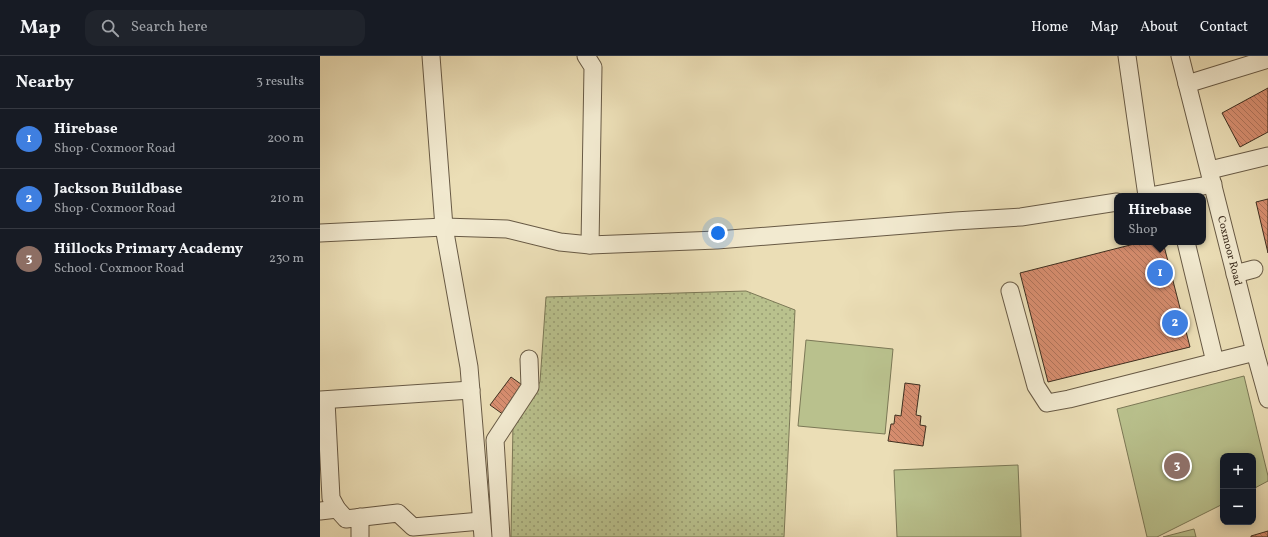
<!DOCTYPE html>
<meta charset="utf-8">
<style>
:root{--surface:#171b24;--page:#20242c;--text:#f1f3f6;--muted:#9ea1a6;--line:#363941;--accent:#ea580c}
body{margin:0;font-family:Vollkorn,serif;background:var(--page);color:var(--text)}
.controls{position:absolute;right:12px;bottom:12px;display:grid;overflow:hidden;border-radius:8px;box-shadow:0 2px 10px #0003}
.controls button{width:36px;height:36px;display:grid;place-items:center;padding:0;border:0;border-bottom:1px solid var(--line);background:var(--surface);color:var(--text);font:20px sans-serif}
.you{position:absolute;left:398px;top:177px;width:14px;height:14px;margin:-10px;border:3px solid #fff;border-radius:50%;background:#1a73e8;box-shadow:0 0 0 6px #1a73e833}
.badge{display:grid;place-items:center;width:26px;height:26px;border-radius:50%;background:var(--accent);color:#fff;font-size:13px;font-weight:700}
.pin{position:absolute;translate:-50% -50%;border:2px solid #fff;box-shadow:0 1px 4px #0006}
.popup{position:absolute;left:794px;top:137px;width:92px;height:52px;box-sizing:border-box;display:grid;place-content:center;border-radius:8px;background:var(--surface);filter:drop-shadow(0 1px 3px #0005);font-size:13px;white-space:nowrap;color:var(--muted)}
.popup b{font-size:15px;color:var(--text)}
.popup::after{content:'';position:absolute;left:50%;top:100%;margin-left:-8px;border:8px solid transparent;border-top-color:var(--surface)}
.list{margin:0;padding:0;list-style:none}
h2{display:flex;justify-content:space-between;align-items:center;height:52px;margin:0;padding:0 16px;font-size:17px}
h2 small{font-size:13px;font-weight:400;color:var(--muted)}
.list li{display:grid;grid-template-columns:26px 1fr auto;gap:12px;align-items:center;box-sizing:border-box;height:60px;padding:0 16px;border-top:1px solid var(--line)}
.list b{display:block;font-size:15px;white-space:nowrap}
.list p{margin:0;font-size:13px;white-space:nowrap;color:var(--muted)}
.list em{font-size:13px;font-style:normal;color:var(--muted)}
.icon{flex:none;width:22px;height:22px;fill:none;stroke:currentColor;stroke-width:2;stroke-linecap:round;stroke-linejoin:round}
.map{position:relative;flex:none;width:948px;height:481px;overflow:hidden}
header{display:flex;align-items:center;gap:24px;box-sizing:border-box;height:56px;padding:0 20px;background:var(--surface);border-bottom:1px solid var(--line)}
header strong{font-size:19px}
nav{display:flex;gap:22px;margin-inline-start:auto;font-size:14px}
.search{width:280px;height:36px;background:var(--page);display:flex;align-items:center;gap:10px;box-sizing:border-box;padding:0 14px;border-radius:12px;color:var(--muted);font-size:15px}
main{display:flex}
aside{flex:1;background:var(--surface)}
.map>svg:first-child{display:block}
.grass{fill:#b9c18d;stroke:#7b7856}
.park{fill:url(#park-dots);stroke:#7b7856}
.building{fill:url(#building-back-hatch);stroke:#3d2e1f}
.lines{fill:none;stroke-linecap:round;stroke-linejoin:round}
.minor-casing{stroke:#685a45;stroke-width:19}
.minor{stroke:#f2ead0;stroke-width:17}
.labels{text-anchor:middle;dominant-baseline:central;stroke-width:3;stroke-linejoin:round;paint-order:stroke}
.street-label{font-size:11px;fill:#3d2e1f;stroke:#f2ead0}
</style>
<header>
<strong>Map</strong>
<div class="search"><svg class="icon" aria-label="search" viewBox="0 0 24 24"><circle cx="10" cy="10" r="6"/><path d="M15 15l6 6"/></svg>Search here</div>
<nav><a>Home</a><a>Map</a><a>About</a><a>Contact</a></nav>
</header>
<main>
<aside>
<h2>Nearby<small>3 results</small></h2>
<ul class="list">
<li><span class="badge" style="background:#3f7fe0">1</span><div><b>Hirebase</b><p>Shop · Coxmoor Road</p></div><em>200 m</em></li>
<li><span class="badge" style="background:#3f7fe0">2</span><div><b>Jackson Buildbase</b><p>Shop · Coxmoor Road</p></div><em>210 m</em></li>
<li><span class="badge" style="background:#8d6e63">3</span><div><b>Hillocks Primary Academy</b><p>School · Coxmoor Road</p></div><em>230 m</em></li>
</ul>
</aside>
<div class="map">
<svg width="948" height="481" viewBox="0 0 948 481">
<defs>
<pattern id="park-dots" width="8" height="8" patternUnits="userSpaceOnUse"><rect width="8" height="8" fill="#b9c18d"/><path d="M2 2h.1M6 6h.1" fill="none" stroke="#989d73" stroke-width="1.8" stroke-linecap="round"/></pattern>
<pattern id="building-back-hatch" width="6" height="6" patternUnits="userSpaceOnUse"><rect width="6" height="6" fill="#d88e70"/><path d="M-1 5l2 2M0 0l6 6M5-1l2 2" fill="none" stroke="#b0745b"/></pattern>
</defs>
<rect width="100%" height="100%" fill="#ebdeb6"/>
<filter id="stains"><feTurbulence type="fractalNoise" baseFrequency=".005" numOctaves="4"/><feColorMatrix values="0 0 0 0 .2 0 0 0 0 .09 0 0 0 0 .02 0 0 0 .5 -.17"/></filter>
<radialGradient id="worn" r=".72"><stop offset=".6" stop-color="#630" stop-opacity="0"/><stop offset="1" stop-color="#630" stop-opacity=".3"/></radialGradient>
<g class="grass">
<polygon points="486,284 573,293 565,378 478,370"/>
<polygon points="924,320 948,420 948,425 933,433 933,400 903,400 903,448 837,481 827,481 797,353"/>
<polygon points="698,409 701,481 577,481 574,414"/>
<polygon points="874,473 876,481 843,481"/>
</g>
<polygon class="park" points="426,235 475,254 464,481 191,481 193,367 220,326 226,241"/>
<g class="building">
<polygon points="948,32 948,76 920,91 902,57"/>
<polygon points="948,143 948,197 936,146"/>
<polygon points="822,186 843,186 870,291 728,326 700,217"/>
<polygon points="191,321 205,331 184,359 170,349"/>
<polygon points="585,327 600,329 596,359 601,360 600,369 606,370 603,390 568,385 571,368 574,368 575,359 581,360"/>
<polygon points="948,475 948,481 931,481 931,480"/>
</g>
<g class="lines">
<g class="minor-casing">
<g id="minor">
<polyline points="111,0 124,171 149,311 163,481"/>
<polyline points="266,0 273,11 270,189"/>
<polyline points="807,0 827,140"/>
<path id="s1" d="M860,0L935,296L948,343"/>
<polyline points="867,28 948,3"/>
<polyline points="890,114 948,100"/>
<polyline points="830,140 893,128"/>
<polyline points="0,177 124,171 187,173 240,186 270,189 397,184 635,165 701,161 797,146"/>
<polyline points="866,186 895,306 935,296"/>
<polyline points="915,218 934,213"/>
<polyline points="690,235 716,330 727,347 749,343 895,306"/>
<polyline points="0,344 151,334"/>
<polyline points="6,345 11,442 17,453 26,463 78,457 93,471 161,465"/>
<polyline points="0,455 17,453"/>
<polyline points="40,481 40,461"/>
<polyline points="181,481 175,384 210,331 209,303"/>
</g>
</g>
<use href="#minor" class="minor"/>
</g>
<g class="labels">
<g class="street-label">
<text stroke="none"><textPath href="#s1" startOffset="201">Coxmoor Road</textPath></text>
</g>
</g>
<rect width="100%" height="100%" filter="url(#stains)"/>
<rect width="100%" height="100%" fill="url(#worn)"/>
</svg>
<div class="controls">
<button>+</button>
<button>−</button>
</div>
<div class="you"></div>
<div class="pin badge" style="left:840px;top:217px;background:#3f7fe0">1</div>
<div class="popup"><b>Hirebase</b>Shop</div>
<div class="pin badge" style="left:855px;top:267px;background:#3f7fe0">2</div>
<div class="pin badge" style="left:857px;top:410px;background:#8d6e63">3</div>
</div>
</main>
